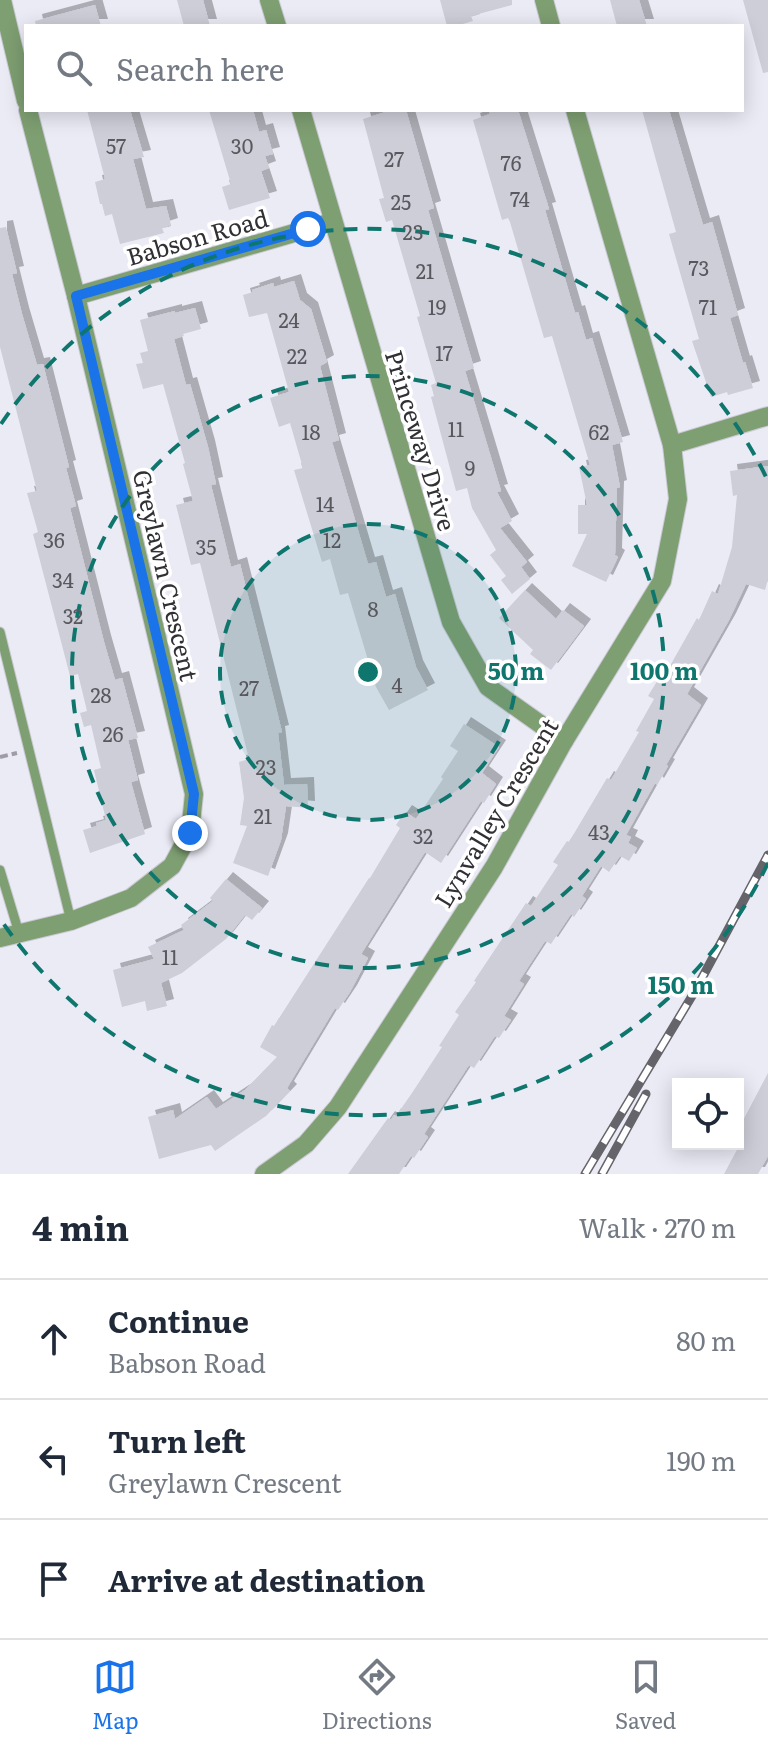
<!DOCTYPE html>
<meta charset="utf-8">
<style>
:root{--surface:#fff;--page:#f6f6f7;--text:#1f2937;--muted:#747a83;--line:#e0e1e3;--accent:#1a73e8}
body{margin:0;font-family:Literata,serif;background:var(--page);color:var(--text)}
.controls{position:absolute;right:24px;bottom:24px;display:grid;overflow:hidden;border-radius:0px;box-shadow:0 4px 20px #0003}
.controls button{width:72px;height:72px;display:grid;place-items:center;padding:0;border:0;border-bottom:2px solid var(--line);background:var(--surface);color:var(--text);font:40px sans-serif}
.stop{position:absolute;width:24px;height:24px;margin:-18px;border:6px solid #1a73e8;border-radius:50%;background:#fff}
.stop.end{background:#1a73e8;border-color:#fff;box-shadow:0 2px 8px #0008}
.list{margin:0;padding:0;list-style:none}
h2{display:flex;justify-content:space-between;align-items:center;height:104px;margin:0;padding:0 32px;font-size:34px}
h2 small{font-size:26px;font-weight:400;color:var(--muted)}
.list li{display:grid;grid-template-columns:52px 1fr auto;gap:24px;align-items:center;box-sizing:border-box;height:120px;padding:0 32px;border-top:2px solid var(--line)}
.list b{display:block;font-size:30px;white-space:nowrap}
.list p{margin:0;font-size:26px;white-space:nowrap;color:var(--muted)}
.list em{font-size:26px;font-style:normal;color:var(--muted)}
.icon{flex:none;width:44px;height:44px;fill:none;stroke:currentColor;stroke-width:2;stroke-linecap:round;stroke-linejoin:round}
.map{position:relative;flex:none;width:768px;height:1174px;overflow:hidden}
.search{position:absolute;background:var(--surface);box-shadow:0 4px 20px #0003;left:24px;right:24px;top:24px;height:88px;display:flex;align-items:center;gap:20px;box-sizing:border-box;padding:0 28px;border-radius:0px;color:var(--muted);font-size:30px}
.sheet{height:464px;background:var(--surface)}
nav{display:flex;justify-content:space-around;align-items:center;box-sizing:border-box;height:112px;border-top:2px solid var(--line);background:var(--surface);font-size:22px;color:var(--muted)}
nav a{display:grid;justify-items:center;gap:4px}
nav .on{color:var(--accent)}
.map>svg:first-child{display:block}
.building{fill:#ceced9;filter:url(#shadow)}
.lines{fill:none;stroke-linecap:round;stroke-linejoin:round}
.service-casing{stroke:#cac9d3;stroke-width:11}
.minor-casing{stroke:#cac9d3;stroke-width:20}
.path{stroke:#9e9da6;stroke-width:4;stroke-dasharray:8 4;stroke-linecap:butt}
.service{stroke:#7e9f72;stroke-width:9}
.minor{stroke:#7e9f72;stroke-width:18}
.rail-casing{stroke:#65646b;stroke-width:9}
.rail{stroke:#fff;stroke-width:6;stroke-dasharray:18;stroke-linecap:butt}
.route{stroke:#1a73e8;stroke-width:10}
.ring{fill:none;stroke:#0f766e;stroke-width:4;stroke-dasharray:14 10}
.labels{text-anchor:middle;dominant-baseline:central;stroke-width:7;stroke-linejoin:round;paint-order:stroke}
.number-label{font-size:20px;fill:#58585e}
.street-label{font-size:24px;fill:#313035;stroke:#fff}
.centre{fill:#0f766e;stroke:#fff;stroke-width:4}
.ring-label{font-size:24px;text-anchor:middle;font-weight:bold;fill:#0f766e;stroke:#fff;stroke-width:7;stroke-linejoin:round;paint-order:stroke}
</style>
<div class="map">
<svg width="768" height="1174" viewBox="0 0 768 1174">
<defs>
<filter id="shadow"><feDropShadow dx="7" dy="-7" stdDeviation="0" flood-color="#0004"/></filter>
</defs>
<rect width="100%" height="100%" fill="#ebebf6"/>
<g class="building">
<polygon points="177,0 203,0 210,26 184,26"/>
<polygon points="440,0 512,0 512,5 471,16 473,21 456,26 447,26"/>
<polygon points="610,0 639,0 647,26 617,26"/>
<polygon points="743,0 768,0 768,72 763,73"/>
<polygon points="95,5 101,26 36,26 35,21"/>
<polygon points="87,110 130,110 144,157 133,159 146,209 166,206 171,225 162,228 164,233 120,244 112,214 105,216 102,204 100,204 95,182 105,179"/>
<polygon points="209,110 253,110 259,132 266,130 273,154 265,156 269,168 261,171 270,198 229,210 222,187 231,184"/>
<polygon points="392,110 406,110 434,208 428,210 474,368 465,371 501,491 497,492 512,521 500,528 527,562 521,567 530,579 512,594 501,580 506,576 490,555 496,550 472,508 467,488 456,491 431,397 434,396 431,385 436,383 417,317 420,316 392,220 386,222 379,199 384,198 363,119"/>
<polygon points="489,110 518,110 549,209 545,210 575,313 578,312 586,340 592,338 623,442 612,445 620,487 617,488 615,555 618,557 606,582 572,566 587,534 578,534 578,505 587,505 579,467 590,465 552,336 544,338 510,222 508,218 502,220 473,120 490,114"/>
<polygon points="642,110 669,110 703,225 712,222 738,315 730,318 743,363 745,362 753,388 728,395 727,392 711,397 692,341 699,339 669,234 676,232"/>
<polygon points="6,227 17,273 12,274 22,314 37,365 43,364 69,467 66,468 76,506 70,508 104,642 115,680 122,678 138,738 128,740 138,780 131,782 145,834 90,853 83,830 97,826 96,823 106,820 94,770 101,768 91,725 84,727 80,713 87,711 78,674 70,676 33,534 38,532 27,493 37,491 0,347 0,228"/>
<polygon points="294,281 300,300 311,309 327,362 320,366 339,440 332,442 368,564 376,562 386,597 395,594 416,667 428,690 389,710 376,687 348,593 340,595 330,559 322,562 294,470 303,468 290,423 279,427 270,398 289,392 267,313 249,317 243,295 253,292 252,290 273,283 274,287"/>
<polygon points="195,308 201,329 183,334 184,336 174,339 186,385 190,384 208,447 216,484 211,485 231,567 240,564 268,675 282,732 278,733 284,785 307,784 308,808 286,806 281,840 268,876 233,863 247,826 240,825 244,798 239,762 249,759 200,563 191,565 176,505 193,501 183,464 185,463 163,384 143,389 136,364 143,363 140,353 148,351 140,320 175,311 175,313"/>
<polygon points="768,466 768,579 765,590 746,584 729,620 687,694 701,705 666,765 668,766 657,785 655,783 626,835 631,837 628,843 637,848 629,861 620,856 609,872 601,866 582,896 586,899 574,917 571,914 551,944 545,941 519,981 524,984 504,1016 511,1020 499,1038 495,1036 474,1068 469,1065 424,1134 428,1137 414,1158 411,1156 399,1174 348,1174 388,1118 391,1120 394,1115 396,1116 412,1093 442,1047 439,1046 459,1015 455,1012 476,982 474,981 526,903 531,906 558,865 553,862 567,841 569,842 607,778 611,780 639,732 636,731 654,699 648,696 659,678 662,680 697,618 699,620 712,591 718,594 732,547 737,495 733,496 730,471"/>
<polygon points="525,590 556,619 563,610 584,626 551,670 530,654 533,650 499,618"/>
<polygon points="464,724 499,747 482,773 496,784 484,803 481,801 441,863 425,852 361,954 368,958 350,992 338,1010 335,1008 287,1088 290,1091 266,1116 215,1151 211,1145 159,1159 148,1117 173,1110 175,1119 207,1097 216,1109 245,1090 277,1057 260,1047 272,1025 274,1026 369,878 370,878 400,828 396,825 405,812 416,819 443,779 441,777 458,751 450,746"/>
<polygon points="226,879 262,908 252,920 245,915 226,939 182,973 161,983 167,1006 147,1011 145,1001 122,1007 113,970 154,959 148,947 184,930 181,925 213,901 210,898"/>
<polygon points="768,1073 768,1156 758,1174 724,1174 739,1146 738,1130"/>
</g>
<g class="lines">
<g class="service-casing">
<g id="service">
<polyline points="0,632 71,921"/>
<polyline points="0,870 19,933"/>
</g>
</g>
<g class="minor-casing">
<g id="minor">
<polyline points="2,0 26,101"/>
<polyline points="269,0 277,26"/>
<polyline points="544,0 551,26"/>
<polyline points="301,110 451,622 488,687 564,741"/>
<polyline points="76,296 332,222"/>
<polyline points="672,445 768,416"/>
<polyline points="0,938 71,921 131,898 172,866 190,833 194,794 76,296 28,110"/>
<polyline points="264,1174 306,1144 338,1107 494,867 564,741 662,581 678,499 672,445 575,110"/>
</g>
</g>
<polyline class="path" points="0,757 17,753"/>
<use href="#service" class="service"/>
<use href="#minor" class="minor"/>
<g class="rail-casing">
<g id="rail">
<polyline points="585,1174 695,991 768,855"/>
<polyline points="602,1174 646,1094"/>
</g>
</g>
<use href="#rail" class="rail"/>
</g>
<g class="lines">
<polyline class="route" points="190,833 194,794 76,296 308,229"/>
</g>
<circle cx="368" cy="672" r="148" fill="#0f766e" fill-opacity=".12"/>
<g class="ring">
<circle cx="368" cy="672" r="148"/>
<circle cx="368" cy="672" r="296"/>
<path d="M768 863A443 443 0 0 1 1 920M1 424A443 443 0 0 1 768 481"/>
</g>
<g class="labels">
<g class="number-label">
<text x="116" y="145">57</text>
<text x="242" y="145">30</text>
<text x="394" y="158">27</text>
<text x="511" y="162">76</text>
<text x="520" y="198">74</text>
<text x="401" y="201">25</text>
<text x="413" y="231">23</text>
<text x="699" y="267">73</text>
<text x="425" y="270">21</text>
<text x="437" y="306">19</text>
<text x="708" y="306">71</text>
<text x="289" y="319">24</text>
<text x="444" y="352">17</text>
<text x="297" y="355">22</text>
<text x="456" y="428">11</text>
<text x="311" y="431">18</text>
<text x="599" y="431">62</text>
<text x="470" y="467">9</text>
<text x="325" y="503">14</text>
<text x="54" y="539">36</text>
<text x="332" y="539">12</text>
<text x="206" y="546">35</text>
<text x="63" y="579">34</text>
<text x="373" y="608">8</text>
<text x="73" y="615">32</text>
<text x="397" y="684">4</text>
<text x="249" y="687">27</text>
<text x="101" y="694">28</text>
<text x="113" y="733">26</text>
<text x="266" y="766">23</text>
<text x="263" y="815">21</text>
<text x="599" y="831">43</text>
<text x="423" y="835">32</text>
<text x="170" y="956">11</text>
</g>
<g class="street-label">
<text transform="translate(197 236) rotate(-16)">Babson Road</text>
<text transform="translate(422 440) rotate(73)">Princeway Drive</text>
<text transform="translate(167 575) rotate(77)">Greylawn Crescent</text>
<text transform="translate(495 812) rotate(-59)">Lynvalley Crescent</text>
</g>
</g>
<circle cx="368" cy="672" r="12" class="centre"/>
<g class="ring-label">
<text x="516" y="680">50 m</text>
<text x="664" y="680">100 m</text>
<text x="681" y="994">150 m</text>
</g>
</svg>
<div class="controls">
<button><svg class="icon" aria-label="locate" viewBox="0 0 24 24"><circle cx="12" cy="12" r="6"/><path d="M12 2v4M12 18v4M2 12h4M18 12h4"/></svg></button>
</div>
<div class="stop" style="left:308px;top:229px"></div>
<div class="stop end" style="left:190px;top:833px"></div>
<div class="search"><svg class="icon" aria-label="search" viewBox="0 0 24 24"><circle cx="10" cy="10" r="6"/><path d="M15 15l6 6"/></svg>Search here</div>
</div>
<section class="sheet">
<h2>4 min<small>Walk · 270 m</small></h2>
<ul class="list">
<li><svg class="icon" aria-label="ahead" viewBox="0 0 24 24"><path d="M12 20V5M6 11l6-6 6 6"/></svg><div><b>Continue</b><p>Babson Road</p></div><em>80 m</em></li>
<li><svg class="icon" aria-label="left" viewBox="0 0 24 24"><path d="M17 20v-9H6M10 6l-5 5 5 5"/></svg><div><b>Turn left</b><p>Greylawn Crescent</p></div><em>190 m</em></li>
<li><svg class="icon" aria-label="arrive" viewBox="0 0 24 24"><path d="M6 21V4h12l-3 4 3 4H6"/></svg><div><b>Arrive at destination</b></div></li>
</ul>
</section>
<nav>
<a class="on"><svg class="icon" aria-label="map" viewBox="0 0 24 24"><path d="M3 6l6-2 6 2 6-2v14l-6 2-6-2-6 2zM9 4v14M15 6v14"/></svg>Map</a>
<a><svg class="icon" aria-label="directions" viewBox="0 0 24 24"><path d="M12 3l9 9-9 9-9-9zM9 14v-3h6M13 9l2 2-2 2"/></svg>Directions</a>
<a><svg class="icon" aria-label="saved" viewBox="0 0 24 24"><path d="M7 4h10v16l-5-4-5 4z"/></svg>Saved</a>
</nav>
